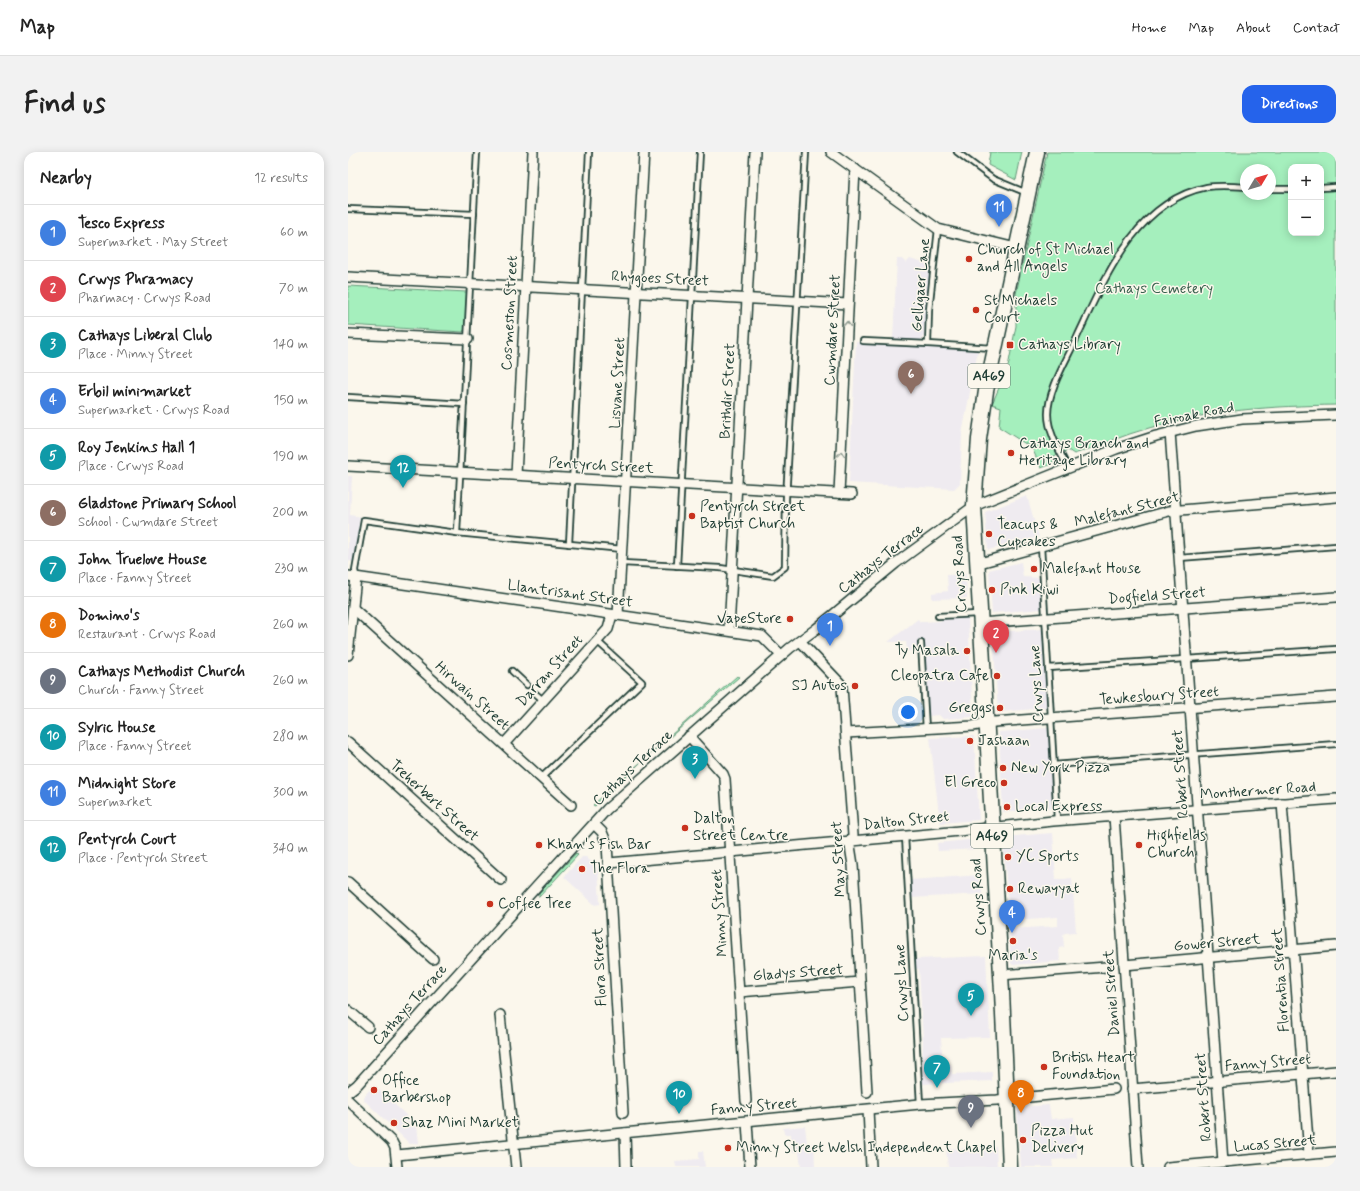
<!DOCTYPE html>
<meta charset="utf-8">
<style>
:root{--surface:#fff;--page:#f2f2f2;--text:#222;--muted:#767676;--line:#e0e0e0;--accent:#2563eb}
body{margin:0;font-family:Mynerve,sans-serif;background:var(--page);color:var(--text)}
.controls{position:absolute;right:12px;top:12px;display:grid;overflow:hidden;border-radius:8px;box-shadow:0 2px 10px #0003}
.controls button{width:36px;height:36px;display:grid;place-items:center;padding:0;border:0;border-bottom:1px solid var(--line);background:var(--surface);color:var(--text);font:20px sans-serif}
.compass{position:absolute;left:892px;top:12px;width:36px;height:36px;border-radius:50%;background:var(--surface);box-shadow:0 2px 10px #0003;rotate:52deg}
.you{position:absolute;left:560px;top:560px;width:14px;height:14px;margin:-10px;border:3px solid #fff;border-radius:50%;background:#1a73e8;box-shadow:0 0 0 6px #1a73e833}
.badge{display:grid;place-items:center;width:26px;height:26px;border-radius:50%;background:var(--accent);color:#fff;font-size:13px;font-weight:700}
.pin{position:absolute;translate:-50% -33px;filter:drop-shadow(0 1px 2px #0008)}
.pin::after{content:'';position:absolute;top:21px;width:14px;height:12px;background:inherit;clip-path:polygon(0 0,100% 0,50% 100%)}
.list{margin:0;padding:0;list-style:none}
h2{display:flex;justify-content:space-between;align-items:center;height:52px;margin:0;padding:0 16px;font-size:17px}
h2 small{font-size:13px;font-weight:400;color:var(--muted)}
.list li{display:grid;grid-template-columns:26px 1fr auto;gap:12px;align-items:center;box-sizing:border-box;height:56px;padding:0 16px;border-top:1px solid var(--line)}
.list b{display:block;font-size:15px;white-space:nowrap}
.list p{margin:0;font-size:13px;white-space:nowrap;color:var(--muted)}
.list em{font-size:13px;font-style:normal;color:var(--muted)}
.map{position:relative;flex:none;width:988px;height:1015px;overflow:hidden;border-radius:12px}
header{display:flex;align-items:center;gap:24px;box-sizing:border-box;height:56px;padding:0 20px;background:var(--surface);border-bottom:1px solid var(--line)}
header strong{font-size:19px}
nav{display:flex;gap:22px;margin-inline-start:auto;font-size:14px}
.intro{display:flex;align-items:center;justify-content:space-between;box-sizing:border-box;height:96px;padding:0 24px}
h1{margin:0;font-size:28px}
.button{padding:10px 18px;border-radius:12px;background:var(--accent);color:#fff;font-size:14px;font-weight:700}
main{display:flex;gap:24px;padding:0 24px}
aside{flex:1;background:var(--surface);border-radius:12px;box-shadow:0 2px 10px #0003}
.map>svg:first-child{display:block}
.built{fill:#efebf0}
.green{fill:#a5efbd;stroke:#629678;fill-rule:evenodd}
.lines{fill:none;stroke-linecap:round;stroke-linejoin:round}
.lane-casing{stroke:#1f3d34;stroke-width:8}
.street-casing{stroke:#1f3d34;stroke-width:12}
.primary-casing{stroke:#1f3d34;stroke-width:17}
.lane{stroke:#fbf7ec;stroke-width:4.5}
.street{stroke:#fbf7ec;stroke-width:9}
.primary{stroke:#fbf7ec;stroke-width:14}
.oneway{stroke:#8d9a90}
.poi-dot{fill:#c8321e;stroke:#fbf7ec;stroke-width:1.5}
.labels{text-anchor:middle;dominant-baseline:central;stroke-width:3;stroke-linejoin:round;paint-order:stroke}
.shield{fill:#fbf7ec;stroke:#61756b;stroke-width:1}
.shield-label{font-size:14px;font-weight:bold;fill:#1f3d34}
.poi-label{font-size:15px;fill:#1f3d34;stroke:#fbf7ec;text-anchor:start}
.street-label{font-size:15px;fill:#1f3d34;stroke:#fbf7ec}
.park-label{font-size:15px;fill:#3a614f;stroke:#fbf7ec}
</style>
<header>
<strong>Map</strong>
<nav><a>Home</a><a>Map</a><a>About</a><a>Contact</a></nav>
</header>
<div class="intro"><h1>Find us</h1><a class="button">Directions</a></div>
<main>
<aside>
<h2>Nearby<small>12 results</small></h2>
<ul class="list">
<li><span class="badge" style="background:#3f7fe0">1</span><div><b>Tesco Express</b><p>Supermarket · May Street</p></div><em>60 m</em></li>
<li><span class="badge" style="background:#e0444e">2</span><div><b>Crwys Phramacy</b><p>Pharmacy · Crwys Road</p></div><em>70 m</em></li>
<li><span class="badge" style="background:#0f9aa8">3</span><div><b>Cathays Liberal Club</b><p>Place · Minny Street</p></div><em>140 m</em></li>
<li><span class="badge" style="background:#3f7fe0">4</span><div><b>Erbil minimarket</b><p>Supermarket · Crwys Road</p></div><em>150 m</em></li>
<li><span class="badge" style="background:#0f9aa8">5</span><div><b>Roy Jenkins Hall 1</b><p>Place · Crwys Road</p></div><em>190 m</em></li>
<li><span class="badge" style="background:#8d6e63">6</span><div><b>Gladstone Primary School</b><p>School · Cwmdare Street</p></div><em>200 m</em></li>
<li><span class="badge" style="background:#0f9aa8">7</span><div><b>John Truelove House</b><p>Place · Fanny Street</p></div><em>230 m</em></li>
<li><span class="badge" style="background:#e8710a">8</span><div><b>Domino's</b><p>Restaurant · Crwys Road</p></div><em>260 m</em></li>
<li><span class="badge" style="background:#6b7280">9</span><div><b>Cathays Methodist Church</b><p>Church · Fanny Street</p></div><em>260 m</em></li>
<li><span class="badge" style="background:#0f9aa8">10</span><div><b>Sylric House</b><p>Place · Fanny Street</p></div><em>280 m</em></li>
<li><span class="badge" style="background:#3f7fe0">11</span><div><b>Midnight Store</b><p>Supermarket</p></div><em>300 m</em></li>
<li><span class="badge" style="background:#0f9aa8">12</span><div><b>Pentyrch Court</b><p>Place · Pentyrch Street</p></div><em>340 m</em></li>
</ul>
</aside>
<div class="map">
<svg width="988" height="1015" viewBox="0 0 988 1015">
<rect width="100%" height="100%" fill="#fbf7ec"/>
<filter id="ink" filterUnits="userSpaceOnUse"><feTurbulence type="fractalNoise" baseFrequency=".025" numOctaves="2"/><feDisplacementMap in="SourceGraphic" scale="8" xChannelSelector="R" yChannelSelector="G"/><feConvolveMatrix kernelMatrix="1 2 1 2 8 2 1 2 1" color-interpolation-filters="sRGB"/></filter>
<g filter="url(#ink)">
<g class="built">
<polygon points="549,107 554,107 558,111 562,107 582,113 576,184 572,189 545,187"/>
<polygon points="508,190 630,198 614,282 612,331 606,337 501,331"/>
<polygon points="0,324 4,324 2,363 12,365 6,410 0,409"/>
<polygon points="679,344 691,385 640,398 637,360"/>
<polygon points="673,410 675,425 692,426 694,457 644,461 641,418"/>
<polygon points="618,422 619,446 584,447 584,441 600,439 599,423"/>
<polygon points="620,465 625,565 595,567 591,563 580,564 575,489 570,490 570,498 559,499 558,490 540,490 570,467 572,470 593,469 593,466"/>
<polygon points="695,477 699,556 650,560 645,480"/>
<polygon points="700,576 705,656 655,660 651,580"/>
<polygon points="626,584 631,668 592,671 582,586"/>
<polygon points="705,681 708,728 724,726 728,780 717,781 715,783 716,795 711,796 712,809 665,813 663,811 661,777 710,774 710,765 661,768 655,685"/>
<polygon points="631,687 632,697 590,699 589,691"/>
<polygon points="234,705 238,705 250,716 252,752 247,753 216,725"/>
<polygon points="633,723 634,742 563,746 562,728"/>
<polygon points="638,804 642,885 593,886 595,913 603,912 604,922 644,920 644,929 574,932 575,887 571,817 567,816 568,807"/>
<polygon points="26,933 59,964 57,967 60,970 63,967 69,973 71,991 62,992 16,948 15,945"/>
<polygon points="701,953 703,967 726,965 729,1006 704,1008 705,1015 673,1015 669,957 671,955"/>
<polygon points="457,974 459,991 466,991 467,1015 453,1015 451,1000 444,1000 443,982 436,982 435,976"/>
<polygon points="648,994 649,1015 600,1015 598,997"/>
<polygon points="351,999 355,999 357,1015 328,1015 327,1009 351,1007"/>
</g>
<g class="green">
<polygon points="642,0 674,0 668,28 640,13"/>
<path d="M699,0H988V253C925,254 862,258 801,276C775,283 752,294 726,302L720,298L706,304L704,312L693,316L684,296L651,275L653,255L644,252L660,215L668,174V142ZM943,15H973V81H943ZM898,18H922V42H898Z"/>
<polygon points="0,134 119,140 117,177 115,180 0,173"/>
<polygon points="389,524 391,525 292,611 247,654 245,653"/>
<polygon points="228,701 230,703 191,745 191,741"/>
</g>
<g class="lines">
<g class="lane-casing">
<g id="lane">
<polyline points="609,0 645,27 679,41"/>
<polyline points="973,36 988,35"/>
<polyline points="922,37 943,37"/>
<polyline points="0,57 126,62"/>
<polyline points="590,77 581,158 580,192 645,196"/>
<polyline points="515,189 580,192"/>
<polyline points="0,245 116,252"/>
<path d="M720,316C712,300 700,280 700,262C700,237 720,206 730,183C757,126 788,49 859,35C872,33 885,34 898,35"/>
<polyline points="109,381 129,0"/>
<polyline points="221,392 241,0"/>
<polyline points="693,394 709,668"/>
<polyline points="831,406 988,394"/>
<polyline points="274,411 372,416 425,424 437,415 438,346 458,0"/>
<polyline points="329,414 352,0"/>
<polyline points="8,425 7,418 16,368 109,381 274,397"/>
<polyline points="590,464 630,462"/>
<polyline points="573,491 578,577"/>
<polyline points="700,516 988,497"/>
<polyline points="164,519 179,533"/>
<polyline points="188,542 195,548"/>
<polyline points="705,613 988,592"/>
<polyline points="193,626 294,530 249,489"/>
<polyline points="557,684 572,952"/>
</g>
</g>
<g class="street-casing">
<g id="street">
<polyline points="483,0 590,77 668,96"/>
<polyline points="0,125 500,152"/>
<polyline points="0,182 120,187"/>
<polyline points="822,280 875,1010"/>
<polyline points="0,314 504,342"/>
<polyline points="168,323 185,0"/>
<polyline points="491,341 507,17"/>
<polyline points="628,412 821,359 988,345"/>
<polyline points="0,424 414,484 433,503"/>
<polyline points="6,457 223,653"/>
<polyline points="270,463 296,0"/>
<polyline points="632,471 988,445"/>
<polyline points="381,478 407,0"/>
<polyline points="452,489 492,531 494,535 505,683 502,694 505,713 519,940"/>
<polyline points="0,503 8,425"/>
<polyline points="498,581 625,574 646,570 988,545"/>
<polyline points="341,584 375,622 377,627 398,949"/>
<polyline points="0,590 153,728"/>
<polyline points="156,592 260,477 264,463"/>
<polyline points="934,651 961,1002"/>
<polyline points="766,664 790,1015"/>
<polyline points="246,672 254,680 259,692 275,961"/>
<polyline points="261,711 592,681 705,669 988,647"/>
<polyline points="0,730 85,807"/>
<polyline points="776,813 988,794"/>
<polyline points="653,823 758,815"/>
<polyline points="391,840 512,830"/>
<polyline points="0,858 20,875"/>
<polyline points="152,863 168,1015"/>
<polyline points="784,937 988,919"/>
<polyline points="0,940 9,933 259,657 442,496 468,477 548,411 626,354 768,297 808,284 848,274 894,267 988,263"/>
<polyline points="0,948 44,990 47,996 49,1015"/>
<polyline points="520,958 523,1015"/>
<polyline points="399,970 402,1015"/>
<polyline points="277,981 278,1015"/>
<polyline points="49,1003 572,952 649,948 766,937"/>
<polyline points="820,1015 988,1000"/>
</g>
</g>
<g class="primary-casing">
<polyline id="primary" points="662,1015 654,840 626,354 631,287 638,239 689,0"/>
</g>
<use href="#lane" class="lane"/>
<use href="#street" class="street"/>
<use href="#primary" class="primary"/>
</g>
<defs><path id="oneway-chevron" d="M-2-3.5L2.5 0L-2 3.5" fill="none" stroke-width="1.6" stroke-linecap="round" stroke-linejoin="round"/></defs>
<g class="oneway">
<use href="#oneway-chevron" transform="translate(499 172) rotate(-87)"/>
<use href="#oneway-chevron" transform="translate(493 302) rotate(-86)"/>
</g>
</g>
<g class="poi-dot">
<circle cx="621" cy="107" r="4"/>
<circle cx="628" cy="158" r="4"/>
<rect x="658" y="189" width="8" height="8" rx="2"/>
<circle cx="663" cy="301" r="4"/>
<circle cx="344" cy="364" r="4"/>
<circle cx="641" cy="382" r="4"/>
<circle cx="686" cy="417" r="4"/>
<circle cx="644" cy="438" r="4"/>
<circle cx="442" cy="467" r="4"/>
<circle cx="619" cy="499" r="4"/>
<circle cx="649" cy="524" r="4"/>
<circle cx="507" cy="534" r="4"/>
<circle cx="652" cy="556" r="4"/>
<circle cx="622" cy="589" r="4"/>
<circle cx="655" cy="616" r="4"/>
<circle cx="656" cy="631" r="4"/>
<circle cx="659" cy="655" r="4"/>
<circle cx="337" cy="676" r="4"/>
<circle cx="191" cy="693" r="4"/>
<circle cx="791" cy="693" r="4"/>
<circle cx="660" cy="705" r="4"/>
<circle cx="234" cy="717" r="4"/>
<circle cx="662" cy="737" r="4"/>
<circle cx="142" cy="752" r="4"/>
<circle cx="665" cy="789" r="4"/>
<circle cx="696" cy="915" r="4"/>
<circle cx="26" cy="938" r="4"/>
<circle cx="46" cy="971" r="4"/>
<circle cx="675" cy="988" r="4"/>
<circle cx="380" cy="996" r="4"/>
</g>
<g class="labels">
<g class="shield">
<rect x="620" y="212" width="42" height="24" rx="3"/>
<rect x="623" y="672" width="42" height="24" rx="3"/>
</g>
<g class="shield-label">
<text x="641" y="224">A469</text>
<text x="644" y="684">A469</text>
</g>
<g class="poi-label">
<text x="629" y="98">Church of St Michael<tspan x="629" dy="17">and All Angels</tspan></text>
<text x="636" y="149">St Michaels<tspan x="636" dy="17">Court</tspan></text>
<text x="670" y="193">Cathays Library</text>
<text x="671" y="292">Cathays Branch and<tspan x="671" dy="17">Heritage Library</tspan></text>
<text x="352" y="355">Pentyrch Street<tspan x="352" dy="17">Baptist Church</tspan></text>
<text x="649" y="373">Teacups &amp;<tspan x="649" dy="17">Cupcakes</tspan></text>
<text x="694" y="417">Malefant House</text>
<text x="652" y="438">Pink Kiwi</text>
<text x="434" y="467" text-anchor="end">VapeStore</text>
<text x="611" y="499" text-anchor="end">Ty Masala</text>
<text x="641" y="524" text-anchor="end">Cleopatra Cafe</text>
<text x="499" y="534" text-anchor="end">SJ Autos</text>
<text x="644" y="556" text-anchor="end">Greggs</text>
<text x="630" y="589">Jashaan</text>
<text x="663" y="616">New York Pizza</text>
<text x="648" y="631" text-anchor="end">El Greco</text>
<text x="667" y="655">Local Express</text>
<text x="345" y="667">Dalton<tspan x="345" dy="17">Street Centre</tspan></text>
<text x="799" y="684">Highfields<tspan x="799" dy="17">Church</tspan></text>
<text x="199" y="693">Khan's Fish Bar</text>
<text x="668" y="705">YC Sports</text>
<text x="242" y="717">The Flora</text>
<text x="670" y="737">Rewayyat</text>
<text x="150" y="752">Coffee Tree</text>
<text x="665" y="804" text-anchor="middle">Maria's</text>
<text x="704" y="906">British Heart<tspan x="704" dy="17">Foundation</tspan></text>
<text x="34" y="929">Office<tspan x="34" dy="17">Barbershop</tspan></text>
<text x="54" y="971">Shaz Mini Market</text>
<text x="683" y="979">Pizza Hut<tspan x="683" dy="17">Delivery</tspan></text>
<text x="388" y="996">Minny Street Welsh Independent Chapel</text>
</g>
<g class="street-label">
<text transform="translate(312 127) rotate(3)">Rhygoes Street</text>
<text transform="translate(573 133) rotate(-85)">Gelligaer Lane</text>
<text transform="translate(162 161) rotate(-87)">Cosmeston Street</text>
<text transform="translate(485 178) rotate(-87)">Cwmdare Street</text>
<text transform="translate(270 231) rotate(-87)">Lisvane Street</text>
<text transform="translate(380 239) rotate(-87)">Brithdir Street</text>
<text transform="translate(846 263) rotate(-11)">Fairoak Road</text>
<text transform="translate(253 314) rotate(3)">Pentyrch Street</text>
<text transform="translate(779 358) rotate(-14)">Malefant Street</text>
<text transform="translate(533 407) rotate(-38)">Cathays Terrace</text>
<text transform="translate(612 422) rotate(-93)">Crwys Road</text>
<text transform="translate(222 442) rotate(8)">Llantrisant Street</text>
<text transform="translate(809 444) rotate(-4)">Dogfield Street</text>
<text transform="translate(202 519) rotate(-48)">Darran Street</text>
<text transform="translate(689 532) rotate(-93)">Crwys Lane</text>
<text transform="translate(124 544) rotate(42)">Hirwain Street</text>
<text transform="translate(811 544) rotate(-4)">Tewkesbury Street</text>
<text transform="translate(285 616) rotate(-43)">Cathays Terrace</text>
<text transform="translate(833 622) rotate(-94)">Robert Street</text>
<text transform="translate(910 639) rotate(-4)">Monthermer Road</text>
<text transform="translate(86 649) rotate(42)">Treherbert Street</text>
<text transform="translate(558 669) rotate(-6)">Dalton Street</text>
<text transform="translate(491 707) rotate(-93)">May Street</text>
<text transform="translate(631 745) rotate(-94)">Crwys Road</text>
<text transform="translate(372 761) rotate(-94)">Minny Street</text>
<text transform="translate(869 791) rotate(-5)">Gower Street</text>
<text transform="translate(252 815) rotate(-93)">Flora Street</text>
<text transform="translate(450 821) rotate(-4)">Gladys Street</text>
<text transform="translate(933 828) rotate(-94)">Florentia Street</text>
<text transform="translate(554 831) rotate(-93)">Crwys Lane</text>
<text transform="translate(764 841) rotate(-94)">Daniel Street</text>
<text transform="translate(62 853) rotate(-48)">Cathays Terrace</text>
<text transform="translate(920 911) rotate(-5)">Fanny Street</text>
<text transform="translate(856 945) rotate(-94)">Robert Street</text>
<text transform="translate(406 955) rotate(-5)">Fanny Street</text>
<text transform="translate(927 992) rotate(-5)">Lucas Street</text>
</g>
<g class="park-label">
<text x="806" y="137">Cathays Cemetery</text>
</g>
</g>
</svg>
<div class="controls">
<button>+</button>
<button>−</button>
</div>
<svg class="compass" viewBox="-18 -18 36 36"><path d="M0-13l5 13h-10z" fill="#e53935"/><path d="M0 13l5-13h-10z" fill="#767676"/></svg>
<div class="you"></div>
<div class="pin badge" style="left:482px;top:494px;background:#3f7fe0">1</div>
<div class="pin badge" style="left:648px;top:501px;background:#e0444e">2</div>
<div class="pin badge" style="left:347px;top:627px;background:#0f9aa8">3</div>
<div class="pin badge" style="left:664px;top:781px;background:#3f7fe0">4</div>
<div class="pin badge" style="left:623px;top:864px;background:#0f9aa8">5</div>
<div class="pin badge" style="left:563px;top:242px;background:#8d6e63">6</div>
<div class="pin badge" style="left:589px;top:936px;background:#0f9aa8">7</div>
<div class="pin badge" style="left:673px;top:961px;background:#e8710a">8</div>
<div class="pin badge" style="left:623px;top:976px;background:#6b7280">9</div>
<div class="pin badge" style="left:331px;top:962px;background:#0f9aa8">10</div>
<div class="pin badge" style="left:651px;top:75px;background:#3f7fe0">11</div>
<div class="pin badge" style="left:55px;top:336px;background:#0f9aa8">12</div>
</div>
</main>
